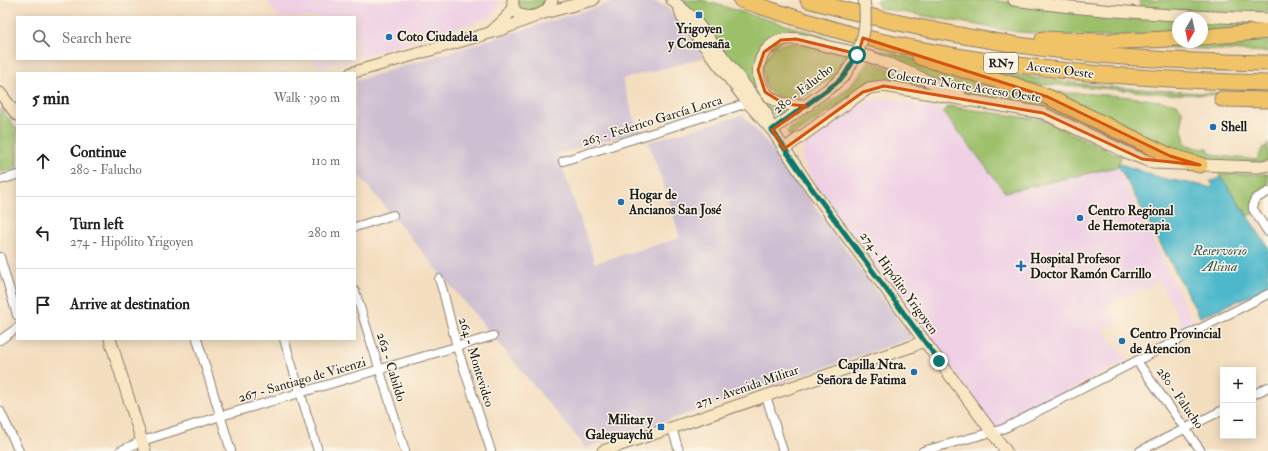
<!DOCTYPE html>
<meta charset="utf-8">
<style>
:root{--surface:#fff;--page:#f6f6f6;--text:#202124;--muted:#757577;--line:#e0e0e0}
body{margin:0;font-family:"IM FELL Double Pica",serif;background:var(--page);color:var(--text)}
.controls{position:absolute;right:12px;bottom:12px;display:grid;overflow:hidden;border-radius:0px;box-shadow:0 2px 10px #0003}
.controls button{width:36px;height:36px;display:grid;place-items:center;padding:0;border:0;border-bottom:1px solid var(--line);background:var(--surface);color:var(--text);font:20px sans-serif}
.compass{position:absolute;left:1172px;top:12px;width:36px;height:36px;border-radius:50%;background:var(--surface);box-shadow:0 2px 10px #0003;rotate:189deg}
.stop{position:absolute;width:12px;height:12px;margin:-9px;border:3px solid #0f766e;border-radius:50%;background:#fff}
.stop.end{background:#0f766e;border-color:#fff;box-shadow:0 1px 4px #0008}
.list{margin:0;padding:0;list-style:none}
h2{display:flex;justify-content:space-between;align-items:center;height:52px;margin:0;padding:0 16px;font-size:17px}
h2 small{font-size:13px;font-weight:400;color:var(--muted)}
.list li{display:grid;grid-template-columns:26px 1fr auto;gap:12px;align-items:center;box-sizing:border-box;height:72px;padding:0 16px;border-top:1px solid var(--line)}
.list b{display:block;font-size:15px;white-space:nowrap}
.list p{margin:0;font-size:13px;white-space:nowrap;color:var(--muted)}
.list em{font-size:13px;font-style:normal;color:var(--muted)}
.icon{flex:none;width:22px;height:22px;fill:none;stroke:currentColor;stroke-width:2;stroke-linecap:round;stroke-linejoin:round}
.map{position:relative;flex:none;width:1268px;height:451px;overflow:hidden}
.search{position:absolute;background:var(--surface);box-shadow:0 2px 10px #0003;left:16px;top:16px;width:340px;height:44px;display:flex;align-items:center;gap:10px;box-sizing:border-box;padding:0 14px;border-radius:0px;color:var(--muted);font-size:15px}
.panel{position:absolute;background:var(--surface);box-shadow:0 2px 10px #0003;left:16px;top:72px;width:340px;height:268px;border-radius:0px}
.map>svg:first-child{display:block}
.built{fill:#efd0e5}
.industrial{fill:#cdbed2}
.green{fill:#9cc06b;stroke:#5c6e44}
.water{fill:#4eb8cb;stroke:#356a74}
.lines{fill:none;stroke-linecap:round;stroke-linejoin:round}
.street-casing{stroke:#887d6e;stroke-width:10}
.secondary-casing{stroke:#887d6e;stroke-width:13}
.highway-casing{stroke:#887d6e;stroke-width:17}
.street{stroke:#fff;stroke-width:8}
.secondary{stroke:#f9e7c3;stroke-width:11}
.highway{stroke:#f0c369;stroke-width:15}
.secondary-bridge-casing{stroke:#887d6e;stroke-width:13;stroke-linecap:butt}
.secondary-bridge{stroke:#f9e7c3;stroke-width:11}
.route{stroke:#0f766e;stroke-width:5}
.marked{fill:#d4530e;fill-opacity:0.2;stroke:#d4530e;stroke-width:3;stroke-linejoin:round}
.poi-dot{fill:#1f6fb2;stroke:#fcf5e5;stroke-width:1.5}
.labels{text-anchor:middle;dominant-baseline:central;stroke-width:3;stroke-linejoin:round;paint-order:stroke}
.shield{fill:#fcf5e5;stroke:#5f5d58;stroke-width:1}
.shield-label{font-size:12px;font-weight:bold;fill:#1c1c1c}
.poi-label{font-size:13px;font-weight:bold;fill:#1c1c1c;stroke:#fcf5e5;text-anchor:start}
.street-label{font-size:13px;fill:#1c1c1c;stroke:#fcf5e5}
.water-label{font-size:14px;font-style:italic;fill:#305a62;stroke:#fcf5e5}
</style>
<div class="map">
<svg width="1268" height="451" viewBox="0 0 1268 451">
<rect width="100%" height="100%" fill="#fcf5e5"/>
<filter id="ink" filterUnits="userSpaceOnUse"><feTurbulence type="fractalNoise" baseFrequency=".025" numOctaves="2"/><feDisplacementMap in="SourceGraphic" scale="8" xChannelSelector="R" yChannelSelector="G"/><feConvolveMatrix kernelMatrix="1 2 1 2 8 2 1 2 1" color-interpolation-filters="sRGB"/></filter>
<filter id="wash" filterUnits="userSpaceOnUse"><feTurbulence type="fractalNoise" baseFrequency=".012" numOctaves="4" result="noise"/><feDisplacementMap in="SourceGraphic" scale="16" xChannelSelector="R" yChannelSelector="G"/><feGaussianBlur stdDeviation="0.9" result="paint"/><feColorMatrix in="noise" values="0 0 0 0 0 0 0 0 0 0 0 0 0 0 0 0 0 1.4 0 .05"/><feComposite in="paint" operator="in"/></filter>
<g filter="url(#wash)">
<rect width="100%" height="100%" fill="#f4dec0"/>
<g class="built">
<polygon points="266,0 499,0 500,3 492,17 355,58 355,17 279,17"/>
<polygon points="312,59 351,59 319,68"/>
<polygon points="888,98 943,111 1005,192 1117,167 1194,323 1181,330 1178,326 1182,324 1160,281 1106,305 1118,320 1102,330 1128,360 997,428 993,427 954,370 817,189 802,157 806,141 867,101"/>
</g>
<polygon class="industrial" points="620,0 650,0 667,7 704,58 622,79 638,131 558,154 595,263 680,238 668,197 648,142 743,115 784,162 829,227 912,338 586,448 355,171 355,81"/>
<g class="green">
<path d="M516,0H547C542,11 531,12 521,10Z"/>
<polygon points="683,0 702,0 853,45 852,51 790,36 759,54 759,90 794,107 777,117 767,108"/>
<polygon points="876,0 991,0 1094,14 1178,18 1178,34 1102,37 1018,32 879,8"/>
<polygon points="1140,0 1268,0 1268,12 1141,10"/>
<polygon points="1202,19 1268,22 1268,26 1202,32"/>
<polygon points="1268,33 1268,52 1113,45 1202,42 1228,39 1231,45 1241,42 1242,40"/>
<polygon points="790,42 849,55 837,75 805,96 798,99 787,99 776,96 766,89 762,66 773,47"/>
<polygon points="873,48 955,70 1019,91 1173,158 1160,161 1003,104 963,93 871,54"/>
<path d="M868,60L941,91L873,83L792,136H789L787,132L789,129C818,109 853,93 868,60Z"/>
<polygon points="974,70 1109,87 1201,93 1268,94 1268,96 1168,94 1064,85 1027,84"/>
<path d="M1046,92C1090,93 1134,96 1177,104L1182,110V129L1185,142L1187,145L1202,149L1206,148H1208L1210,153L1220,156L1257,160L1263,147H1267L1268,143V161L1258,163H1214L1157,146L1155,140L1139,136L1140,133L1129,127L1121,125Z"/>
<polygon points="948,106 1042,120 1121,156 1118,168 1116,167 1005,192 943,111"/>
<polygon points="0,108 17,129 17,168 0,173"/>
<polygon points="1219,174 1268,174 1268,190 1258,195 1253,214 1248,216"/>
</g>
<polygon class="water" points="1117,163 1165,179 1205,186 1210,188 1213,185 1210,182 1213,180 1215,182 1216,179 1221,177 1268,247 1268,288 1200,317"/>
</g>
<g filter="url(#ink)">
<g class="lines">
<g class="street-casing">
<g id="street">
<polyline points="563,161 748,103"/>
<polyline points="0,180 17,175"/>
<polyline points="1268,192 1255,199 1253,203 1253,209 1268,232"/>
<polyline points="355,227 393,215"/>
<polyline points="0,257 17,315"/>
<polyline points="439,279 443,291 457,347 491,451"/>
<polyline points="355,291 405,451"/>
<polyline points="197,339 231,451"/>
<polyline points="284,339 318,451"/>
<polyline points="0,340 17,328"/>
<polyline points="1137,361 1201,451"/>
<polyline points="1253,395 1268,387"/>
<polyline points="766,396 783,451"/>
<polyline points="0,411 19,451"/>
<polyline points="672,428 679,451"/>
<polyline points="120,451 142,441 221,416 493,336"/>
<polyline points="923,451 1003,429 1268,294"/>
<polyline points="1140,451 1223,410"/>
</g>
</g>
<g class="secondary-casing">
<g id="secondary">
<path d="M513,0C509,22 547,22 552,0"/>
<polyline points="672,0 694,19 766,113 770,126"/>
<path d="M1014,0C1098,12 1183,16 1268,19"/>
<polyline points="679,6 682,17 748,103 772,130 810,187 1006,451"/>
<polyline points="544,13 593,0"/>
<polyline points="492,31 505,19 513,7"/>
<polyline points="351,73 500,30 536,16"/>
<polyline points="0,93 17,115"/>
<path d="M808,105C796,105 783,106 773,99C748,83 757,43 786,39C798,37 811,42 822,45C842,50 863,53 881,61C908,71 934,84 960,95"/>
<polyline points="772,130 835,84 844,76 849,68"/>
<polyline points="784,149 863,92 869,88 884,86 1043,113 1130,154 1153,163 1257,167 1268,165"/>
<polyline points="110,339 145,451"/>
<polyline points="603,451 913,346 923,341"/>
</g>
</g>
<g class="highway-casing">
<g id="highway">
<path d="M741,0C778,12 816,25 854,35C989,68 1129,80 1268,83"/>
<path d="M808,0C911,29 1016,48 1123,57C1171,61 1220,62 1268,63"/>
<polyline points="1202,37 1268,31"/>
<path d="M1043,39C1088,42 1133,42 1178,38"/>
<polyline points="920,57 1017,86 1048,97 1170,156 1200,165"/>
<polyline points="1222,99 1268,100"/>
</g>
</g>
<use href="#street" class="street"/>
<use href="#secondary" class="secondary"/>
<use href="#highway" class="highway"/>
<g class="secondary-bridge-casing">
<path id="secondary-bridge" d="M849,68C862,48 868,24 864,0"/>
</g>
<use href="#secondary-bridge" class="secondary-bridge"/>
</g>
</g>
<g class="lines" filter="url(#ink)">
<polyline class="route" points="857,55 844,76 835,84 772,130 810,186 939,361"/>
</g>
<path class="marked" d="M863,38L1048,97L1170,156L1200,165L1142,159L1043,113L884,86L863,92L784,149L772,130L806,106L784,104L765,92L758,70L764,52L781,40L796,39L858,54Z"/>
<g class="poi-dot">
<rect x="695" y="11" width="8" height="8" rx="2"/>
<circle cx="389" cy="37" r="4"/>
<circle cx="1213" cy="127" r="4"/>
<circle cx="621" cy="202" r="4"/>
<circle cx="1080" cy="218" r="4"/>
<path d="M1019 260h4v4h4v4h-4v4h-4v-4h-4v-4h4z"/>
<circle cx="1122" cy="341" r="4"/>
<circle cx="914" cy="372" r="4"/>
<rect x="657" y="423" width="8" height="8" rx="2"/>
</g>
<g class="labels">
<rect class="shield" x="984" y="53" width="34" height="20" rx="3"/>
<g class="shield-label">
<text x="1001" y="63">RN7</text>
</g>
<g class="poi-label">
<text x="699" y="29" text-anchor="middle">Yrigoyen<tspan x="699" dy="15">y Comesaña</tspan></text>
<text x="397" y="37">Coto Ciudadela</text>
<text x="1221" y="127">Shell</text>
<text x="629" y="195">Hogar de<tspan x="629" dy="15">Ancianos San José</tspan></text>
<text x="1088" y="211">Centro Regional<tspan x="1088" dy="15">de Hemoterapia</tspan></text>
<text x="1030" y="259">Hospital Profesor<tspan x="1030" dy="15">Doctor Ramón Carrillo</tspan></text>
<text x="1130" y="334">Centro Provincial<tspan x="1130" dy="15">de Atencion</tspan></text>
<text x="906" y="365" text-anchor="end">Capilla Ntra.<tspan x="906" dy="15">Señora de Fatima</tspan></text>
<text x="653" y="420" text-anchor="end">Militar y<tspan x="653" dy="15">Galeguaychú</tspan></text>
</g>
<g class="street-label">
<text transform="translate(1060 70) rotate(7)">Acceso Oeste</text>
<text transform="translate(964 86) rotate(9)">Colectora Norte Acceso Oeste</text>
<text transform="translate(803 89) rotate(-38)">280 - Falucho</text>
<text transform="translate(652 121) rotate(-17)">263 - Federico García Lorca</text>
<text transform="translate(899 283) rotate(54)">274 - Hipólito Yrigoyen</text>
<text transform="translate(476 362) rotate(73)">264 - Montevideo</text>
<text transform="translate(391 367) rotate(73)">262 - Cabildo</text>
<text transform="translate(302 380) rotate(-16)">267 - Santiago de Vicenzi</text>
<text transform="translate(747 387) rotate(-19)">271 - Avenida Militar</text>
<text transform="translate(1180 398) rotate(55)">280 - Falucho</text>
</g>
<g class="water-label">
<text x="1220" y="250">Reservorio<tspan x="1220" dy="16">Alsina</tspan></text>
</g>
</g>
</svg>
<div class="controls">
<button>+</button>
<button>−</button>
</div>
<svg class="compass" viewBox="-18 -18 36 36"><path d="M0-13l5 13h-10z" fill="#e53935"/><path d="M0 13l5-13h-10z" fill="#757577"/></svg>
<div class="stop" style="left:857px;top:55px"></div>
<div class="stop end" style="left:939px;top:361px"></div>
<div class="search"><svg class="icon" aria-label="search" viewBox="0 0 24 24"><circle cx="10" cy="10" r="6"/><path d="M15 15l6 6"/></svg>Search here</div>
<section class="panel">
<h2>5 min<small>Walk · 390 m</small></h2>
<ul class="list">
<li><svg class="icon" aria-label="ahead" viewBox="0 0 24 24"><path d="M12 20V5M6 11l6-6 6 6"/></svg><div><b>Continue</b><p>280 - Falucho</p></div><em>110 m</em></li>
<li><svg class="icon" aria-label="left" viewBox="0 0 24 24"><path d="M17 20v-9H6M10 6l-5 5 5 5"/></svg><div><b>Turn left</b><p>274 - Hipólito Yrigoyen</p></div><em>280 m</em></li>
<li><svg class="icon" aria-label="arrive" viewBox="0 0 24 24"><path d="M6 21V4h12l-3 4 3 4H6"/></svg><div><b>Arrive at destination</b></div></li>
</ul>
</section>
</div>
